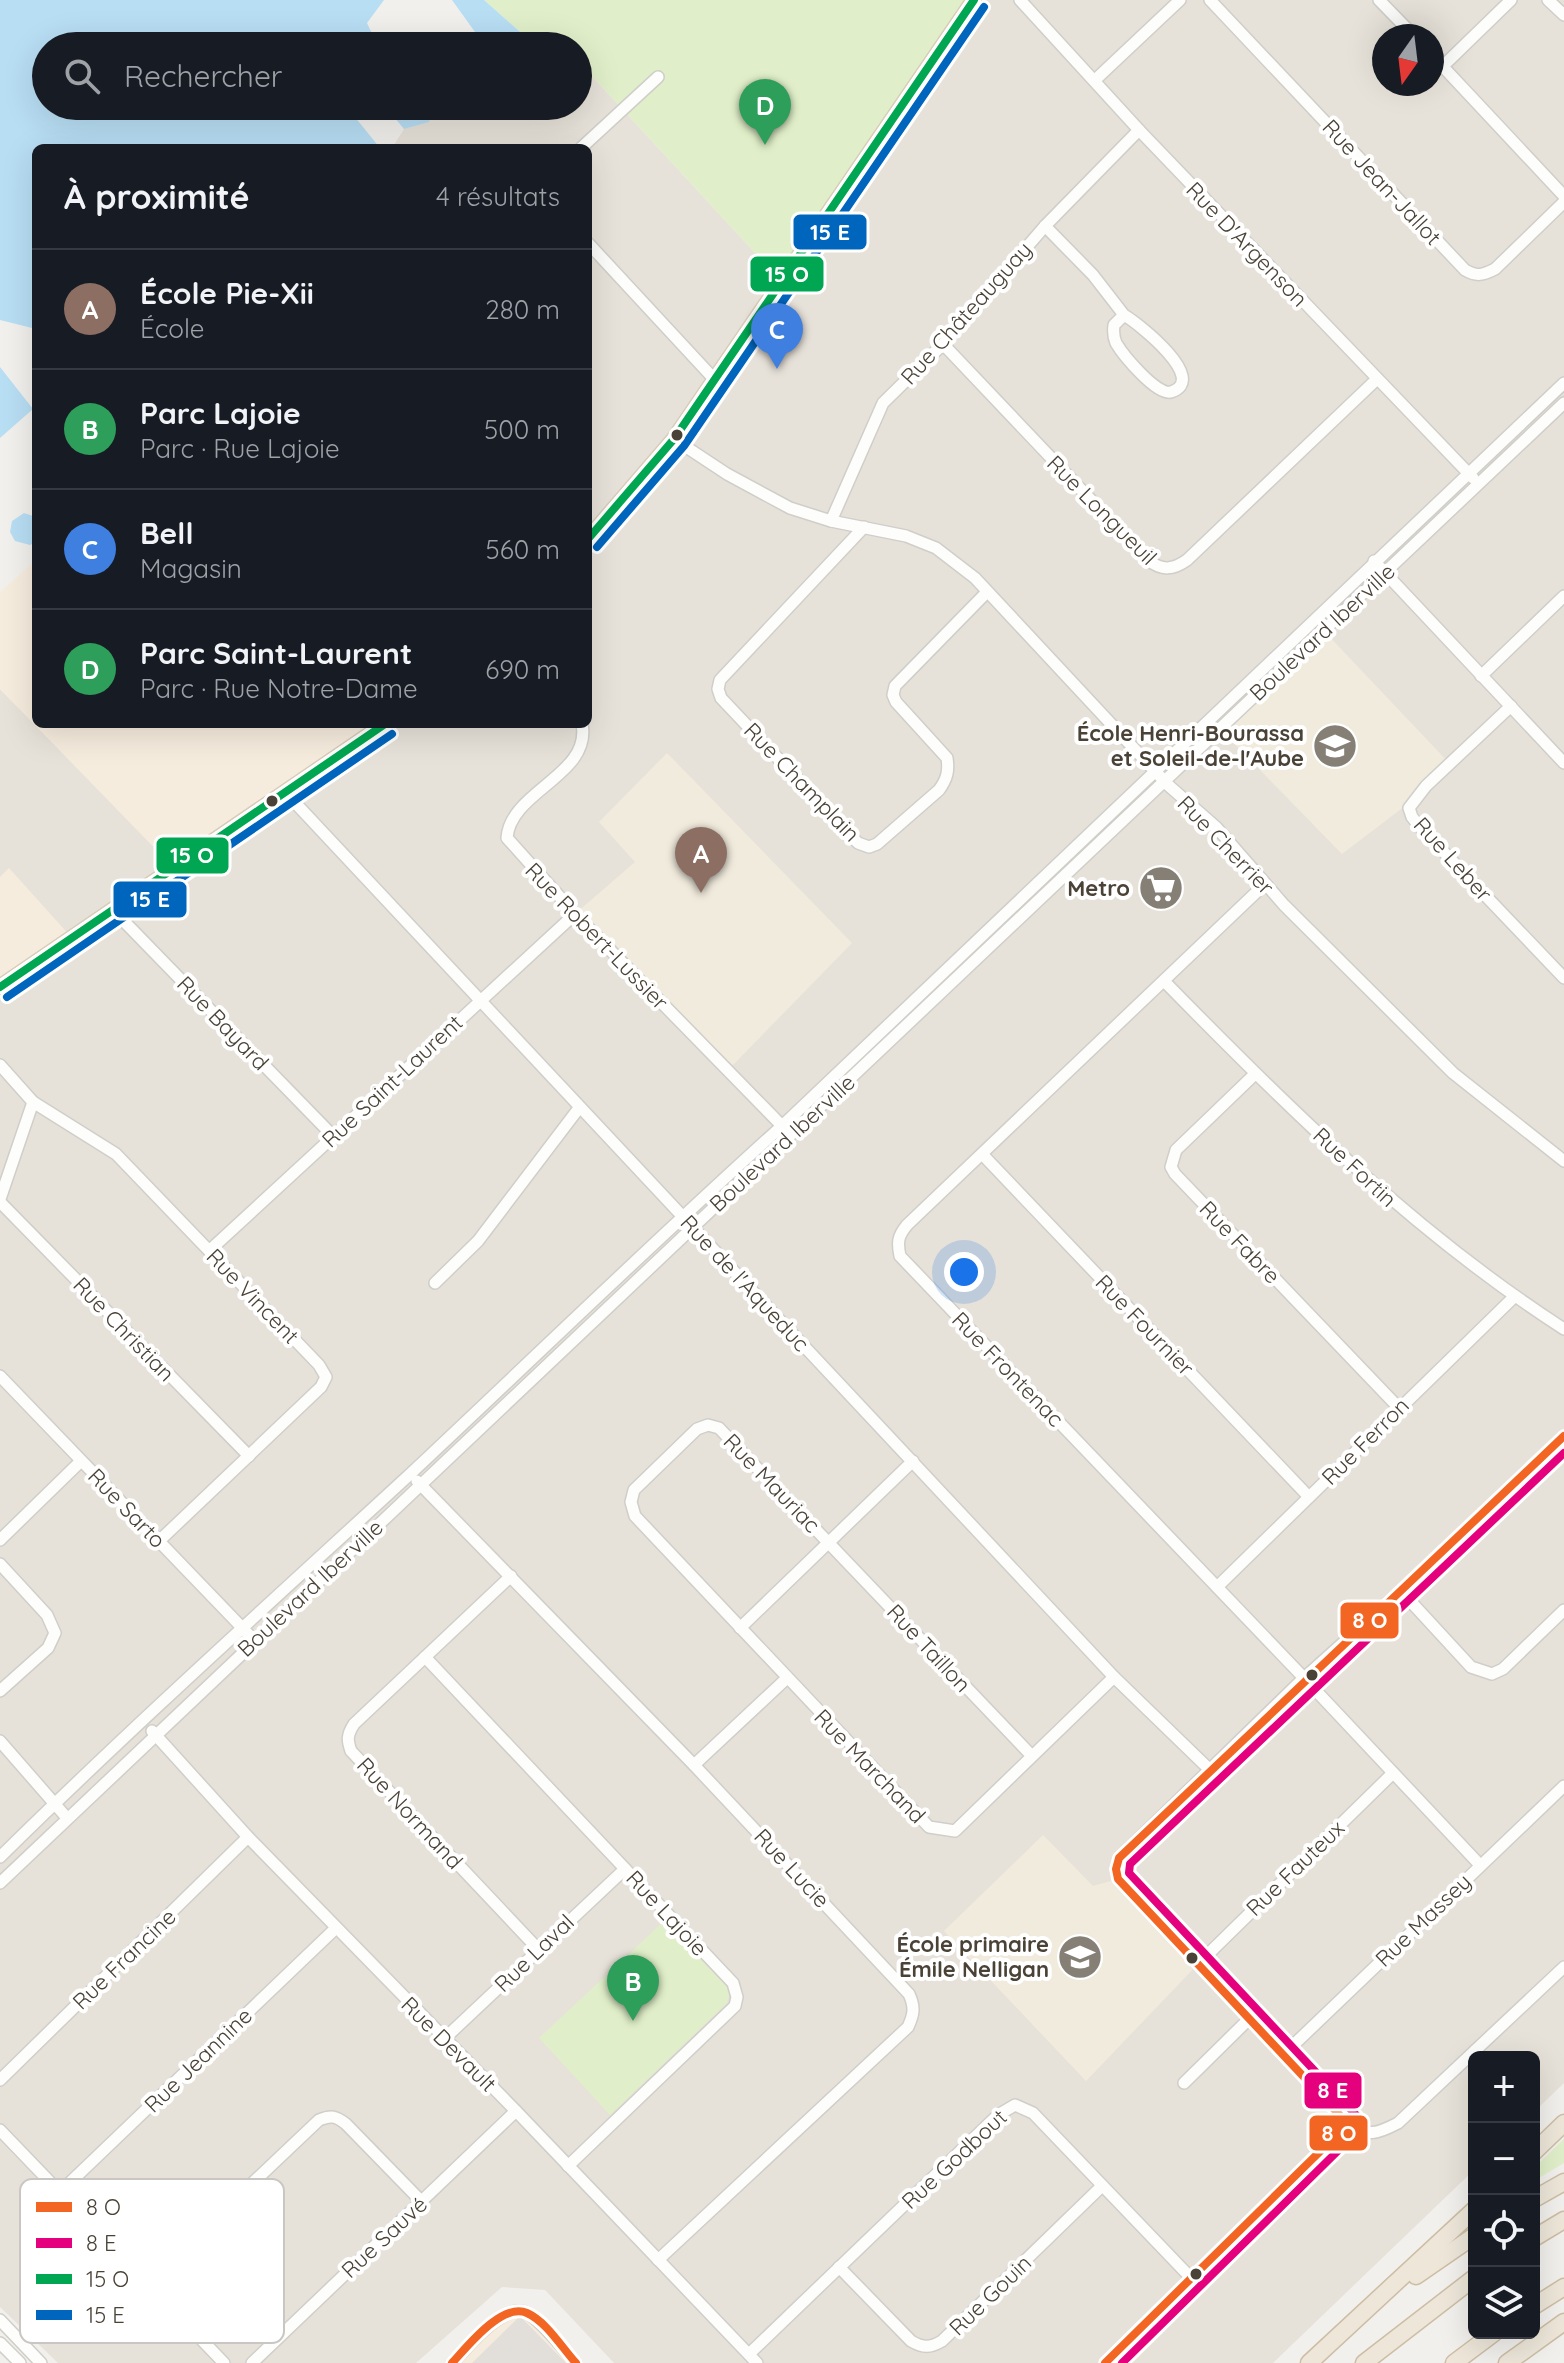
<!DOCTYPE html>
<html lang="fr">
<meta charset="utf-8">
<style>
:root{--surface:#171b24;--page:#20242c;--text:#f1f3f6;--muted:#9ea1a6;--line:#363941;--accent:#1a73e8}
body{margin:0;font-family:Quicksand,sans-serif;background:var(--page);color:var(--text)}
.controls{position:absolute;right:24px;bottom:24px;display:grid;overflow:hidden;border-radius:12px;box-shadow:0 8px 32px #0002}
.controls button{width:72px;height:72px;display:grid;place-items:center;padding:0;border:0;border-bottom:2px solid var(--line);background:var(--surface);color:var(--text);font:40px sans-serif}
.compass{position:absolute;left:1372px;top:24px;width:72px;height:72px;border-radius:50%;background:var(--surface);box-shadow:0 8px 32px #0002;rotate:194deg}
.you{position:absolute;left:964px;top:1272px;width:28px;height:28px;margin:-20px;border:6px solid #fff;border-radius:50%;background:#1a73e8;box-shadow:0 0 0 12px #1a73e833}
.badge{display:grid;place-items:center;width:52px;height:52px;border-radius:50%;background:var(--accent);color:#fff;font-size:26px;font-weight:700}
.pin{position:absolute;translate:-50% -66px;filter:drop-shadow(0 2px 4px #0008)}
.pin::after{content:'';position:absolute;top:42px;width:28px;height:24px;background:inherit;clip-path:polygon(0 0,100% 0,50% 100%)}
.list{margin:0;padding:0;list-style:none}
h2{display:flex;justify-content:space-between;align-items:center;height:104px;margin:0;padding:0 32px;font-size:34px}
h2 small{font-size:26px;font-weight:400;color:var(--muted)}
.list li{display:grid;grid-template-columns:52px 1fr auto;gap:24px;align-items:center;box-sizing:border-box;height:120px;padding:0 32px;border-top:2px solid var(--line)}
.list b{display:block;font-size:30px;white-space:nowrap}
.list p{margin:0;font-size:26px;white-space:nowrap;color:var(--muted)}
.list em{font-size:26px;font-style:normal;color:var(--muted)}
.icon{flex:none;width:44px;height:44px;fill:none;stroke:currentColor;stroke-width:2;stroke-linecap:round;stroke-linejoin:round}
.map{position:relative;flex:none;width:1564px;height:2363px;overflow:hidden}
.search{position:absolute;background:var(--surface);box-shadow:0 8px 32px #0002;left:32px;top:32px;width:560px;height:88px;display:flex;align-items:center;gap:20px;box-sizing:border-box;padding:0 28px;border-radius:44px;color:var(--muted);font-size:30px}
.panel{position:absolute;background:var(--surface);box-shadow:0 8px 32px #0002;left:32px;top:144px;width:560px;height:584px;border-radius:12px}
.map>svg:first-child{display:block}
.residential{fill:#e7e2d9;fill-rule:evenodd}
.commercial{fill:#f6ecde}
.industrial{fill:#e2dfda}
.education{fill:#f1ebdd}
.green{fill:#e0efc9}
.water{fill:#b8def4}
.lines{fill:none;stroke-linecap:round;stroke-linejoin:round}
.minor-casing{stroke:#d0cec9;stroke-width:14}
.major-casing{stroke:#d6ccb7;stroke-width:17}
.highway-casing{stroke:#cdbda4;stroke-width:19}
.minor{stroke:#fdfdfc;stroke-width:11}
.major{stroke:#f2ede4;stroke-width:14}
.highway{stroke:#ede6d9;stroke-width:16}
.bus-1-casing{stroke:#fff;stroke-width:14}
.bus-2-casing{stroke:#fff;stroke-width:14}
.bus-3-casing{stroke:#fff;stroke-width:14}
.bus-4-casing{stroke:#fff;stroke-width:14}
.bus-1{stroke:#f26522;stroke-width:8}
.bus-2{stroke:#e5007d;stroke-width:8}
.bus-3{stroke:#00a651;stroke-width:8}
.bus-4{stroke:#0065bd;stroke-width:8}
.bus-dot{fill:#4a4236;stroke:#fff;stroke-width:3}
.labels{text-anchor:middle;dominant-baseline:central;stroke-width:8;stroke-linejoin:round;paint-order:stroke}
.street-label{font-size:22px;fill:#4a4236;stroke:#fff}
.poi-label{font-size:22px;font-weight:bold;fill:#4a4236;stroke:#fff;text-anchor:end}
.key{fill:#fff;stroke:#c9c6c3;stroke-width:2}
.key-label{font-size:22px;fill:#4a4236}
.line-badge{stroke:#fff;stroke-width:3}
.badge-label{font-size:22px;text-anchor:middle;font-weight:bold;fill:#fff}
</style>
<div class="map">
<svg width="1564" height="2363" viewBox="0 0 1564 2363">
<rect width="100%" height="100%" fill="#f2f0ec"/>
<path class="residential" d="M974,0H1564V2083L1534,2112V2057H1474V2170L1273,2363H614L545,2290L502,2287L416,2363H58L0,2307V987L10,869L0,877V689L85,775L385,724H588V148H392L404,129L428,122L431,106H578V61L781,281ZM1384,36H1432V84H1384Z"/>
<g class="commercial">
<polygon points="36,560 36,724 380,724 174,868 0,689 0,592"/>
<polygon points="9,868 72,938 0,987 0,877"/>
<polygon points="517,2310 576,2363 452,2363"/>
</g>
<polygon class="industrial" points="520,2316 566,2363 472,2363"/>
<g class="education">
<polygon points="1324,631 1450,764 1414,799 1342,854 1220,729"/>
<polygon points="667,753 852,943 728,1070 575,914 635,862 599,822"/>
<polygon points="1043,1835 1093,1886 1118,1879 1198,1964 1086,2081 944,1931"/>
</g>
<g class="green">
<polygon points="484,0 974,0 781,281 578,61 578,46 564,46 557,39 536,46"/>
<polygon points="664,1921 727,1987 729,1994 727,2003 610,2115 539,2038"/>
<polygon points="1564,2139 1564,2163 1534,2181 1534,2168"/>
</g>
<g class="water">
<polygon points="0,0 384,0 367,23 378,46 46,46 46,106 346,106 380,148 36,148 36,329 0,320"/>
<polygon points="452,0 484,0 536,46 485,46"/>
<polygon points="385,106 431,106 429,122 404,129"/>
<polygon points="0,367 33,409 0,438"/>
<polygon points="24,513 36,517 36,542 30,545 15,541 10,532 12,521"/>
</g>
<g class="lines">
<g class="minor-casing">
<g id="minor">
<polyline points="1020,0 1139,130 1473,478"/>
<path d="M1210,0L1465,270C1477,277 1483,275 1495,269L1564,202"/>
<polyline points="1379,0 1414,36"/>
<polyline points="1548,0 1564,15"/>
<polyline points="1432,55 1564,196"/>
<polyline points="1443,66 1511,0"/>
<polyline points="1095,80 1180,0"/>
<polyline points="581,148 658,77"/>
<path d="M1045,226L1093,275L1124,315L1114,325C1113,332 1113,336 1116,343C1123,355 1157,396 1171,392C1210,380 1138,323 1124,315"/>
<polyline points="588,243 715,380"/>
<path d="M943,344L1148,560C1162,571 1173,570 1187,560L1377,379"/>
<polyline points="674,439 727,474 790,508 831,521 906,536 936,548 975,578 1168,785 1217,828 1284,905 1453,1073 1564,1161"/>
<polyline points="831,521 883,403 943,344 1045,226 1139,130"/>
<path d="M864,527L720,680L718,689L721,698L858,843L869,847L877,844L939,790C947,779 949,771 947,758L896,702L893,695L895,686L987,592"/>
<polyline points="1374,561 1564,763"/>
<polyline points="1481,676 1564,596"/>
<polyline points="1511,706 1426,786 1409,808 1412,817 1420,827 1564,978"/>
<path d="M582,724C592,775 510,791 507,838L575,914L785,1129"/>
<polyline points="286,793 1114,1677 1209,1769"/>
<path d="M1265,884L907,1225C898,1236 897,1242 900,1256L1304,1678L1480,1865"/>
<polyline points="112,909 333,1136"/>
<path d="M1165,982C1288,1108 1415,1233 1564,1329"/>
<polyline points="0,1065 33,1102 116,1154 319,1365 326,1377 321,1387 159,1541"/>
<polyline points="1255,1074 1176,1150 1171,1167 1175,1174 1398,1407"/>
<polyline points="982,1154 1309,1497"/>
<polyline points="0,1199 33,1102"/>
<polyline points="0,1202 249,1456"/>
<polyline points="210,1250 575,914"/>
<polyline points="435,1283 478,1241 579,1108"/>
<polyline points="0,1376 254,1640"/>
<path d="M1564,1436L1401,1591L1304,1678L1119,1858L1116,1869L1118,1879L1348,2124C1368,2137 1377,2134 1398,2123L1564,1967"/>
<path d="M417,1481L694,1765L909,1994C915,2007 914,2014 908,2027L658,2260"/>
<polyline points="0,1540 81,1461"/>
<polyline points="0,1564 47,1615 55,1633 48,1648 0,1691"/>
<path d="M511,1576L354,1724C347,1735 347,1740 351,1751L538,1949"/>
<polyline points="1217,1587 1514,1297"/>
<polyline points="1401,1591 1471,1667 1492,1674 1503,1669 1564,1610"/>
<polyline points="740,1628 913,1461"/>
<polyline points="425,1657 733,1983 737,1997 735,2006 568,2166"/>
<polyline points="152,1731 248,1837 516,2111 757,2363"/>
<polyline points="0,1741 67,1818"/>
<polyline points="1031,1755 719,1428 708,1425 697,1429 634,1490 631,1502 635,1516 929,1827 955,1831 1114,1677"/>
<polyline points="694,1765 786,1679"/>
<path d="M0,1857C132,1727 270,1603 407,1477C532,1360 655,1240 782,1126L1564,383"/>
<polyline points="0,1883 1564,403"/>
<polyline points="1198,1964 1393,1773"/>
<polyline points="444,2039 625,1869"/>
<polyline points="1283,2055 1564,1786"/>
<polyline points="0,2080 248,1837"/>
<polyline points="1184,2083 1249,2019"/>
<polyline points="0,2130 224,2363"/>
<polyline points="60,2192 336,1928"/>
<path d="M839,2267L911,2341C923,2348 930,2348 942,2341L1102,2186"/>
<path d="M148,2282L319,2120C331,2115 336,2116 346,2124L422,2202"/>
<polyline points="0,2320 41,2363"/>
<polyline points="0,2343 20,2363"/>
<polyline points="749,2354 998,2115 1015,2105 1033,2113 1192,2279"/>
<polyline points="252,2363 516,2111"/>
<path d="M452,2363C467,2348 504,2301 527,2313C543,2322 563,2349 576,2363"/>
<polyline points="1105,2363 1348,2124"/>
</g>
</g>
<g class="major-casing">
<g id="major">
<polyline points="588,539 674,439 974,0"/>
<polyline points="0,987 385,724"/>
</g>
</g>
<g class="highway-casing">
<g id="highway">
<polyline points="1534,2152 1564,2123"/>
<polyline points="1534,2199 1564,2182"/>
<polyline points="1534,2238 1564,2220"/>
<polyline points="1416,2276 1474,2236"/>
<polyline points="1534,2306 1564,2287"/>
<polyline points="1309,2363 1474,2210"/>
<polyline points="1364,2363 1474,2278"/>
<polyline points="1454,2363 1494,2333"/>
<polyline points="1507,2363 1564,2322"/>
</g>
</g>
<use href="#minor" class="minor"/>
<use href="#major" class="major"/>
<use href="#highway" class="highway"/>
<g class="bus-1-casing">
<g id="bus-1">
<path d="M452,2363C467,2347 502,2302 527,2313C547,2322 562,2348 576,2363"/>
<polyline points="1105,2363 1348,2124 1118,1879 1116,1869 1119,1858 1564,1436"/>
</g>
</g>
<g class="bus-2-casing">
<polyline id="bus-2" points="1122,2363 1356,2133 1360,2124 1357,2116 1129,1873 1130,1864 1564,1453"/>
</g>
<g class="bus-3-casing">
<g id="bus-3">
<polyline points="588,539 674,439 974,0"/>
<polyline points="0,987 385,724"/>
</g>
</g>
<g class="bus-4-casing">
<g id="bus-4">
<polyline points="597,547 684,446 984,7"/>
<polyline points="7,997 392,734"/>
</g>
</g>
<use href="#bus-1" class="bus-1"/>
<use href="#bus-2" class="bus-2"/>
<use href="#bus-3" class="bus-3"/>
<use href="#bus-4" class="bus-4"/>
</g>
<defs>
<g id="school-disc" transform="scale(2.3)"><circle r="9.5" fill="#857f76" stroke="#fff"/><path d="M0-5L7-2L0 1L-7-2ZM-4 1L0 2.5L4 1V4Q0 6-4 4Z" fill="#fff"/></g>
<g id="supermarket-disc" transform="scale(2.3)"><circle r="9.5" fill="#857f76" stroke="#fff"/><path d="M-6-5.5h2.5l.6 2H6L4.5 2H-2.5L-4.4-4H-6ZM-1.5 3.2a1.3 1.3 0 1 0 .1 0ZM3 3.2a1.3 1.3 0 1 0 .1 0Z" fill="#fff"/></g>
</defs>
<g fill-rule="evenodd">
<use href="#school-disc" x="1335" y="746"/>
<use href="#supermarket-disc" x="1161" y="888"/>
<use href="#school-disc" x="1080" y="1957"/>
</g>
<g class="bus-dot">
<circle cx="677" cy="435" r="7"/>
<circle cx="272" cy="801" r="7"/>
<circle cx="1312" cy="1675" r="7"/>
<circle cx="1192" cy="1958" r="7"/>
<circle cx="1196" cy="2274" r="7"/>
</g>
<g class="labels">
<g class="street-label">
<text transform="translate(1382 182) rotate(47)">Rue Jean-Jallot</text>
<text transform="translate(1247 244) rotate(46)">Rue D'Argenson</text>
<text transform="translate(966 313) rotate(-48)">Rue Châteauguay</text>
<text transform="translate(1102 510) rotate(45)">Rue Longueuil</text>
<text transform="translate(1322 632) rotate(-43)">Boulevard Iberville</text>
<text transform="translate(802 782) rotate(46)">Rue Champlain</text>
<text transform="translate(1226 845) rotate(46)">Rue Cherrier</text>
<text transform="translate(1453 859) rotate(48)">Rue Leber</text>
<text transform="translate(597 936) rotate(46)">Rue Robert-Lussier</text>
<text transform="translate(223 1023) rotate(46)">Rue Bayard</text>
<text transform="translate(392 1081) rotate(-43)">Rue Saint-Laurent</text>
<text transform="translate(782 1143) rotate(-43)">Boulevard Iberville</text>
<text transform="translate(1355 1167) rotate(43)">Rue Fortin</text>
<text transform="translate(1240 1242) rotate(46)">Rue Fabre</text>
<text transform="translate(745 1283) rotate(47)">Rue de l'Aqueduc</text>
<text transform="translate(253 1296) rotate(46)">Rue Vincent</text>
<text transform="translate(1145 1325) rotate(46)">Rue Fournier</text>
<text transform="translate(124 1329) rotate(46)">Rue Christian</text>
<text transform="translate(1008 1369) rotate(46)">Rue Frontenac</text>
<text transform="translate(1365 1441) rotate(-45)">Rue Ferron</text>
<text transform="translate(772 1483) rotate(46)">Rue Mauriac</text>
<text transform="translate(127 1508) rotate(46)">Rue Sarto</text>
<text transform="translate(310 1588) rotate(-43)">Boulevard Iberville</text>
<text transform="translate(929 1648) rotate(47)">Rue Taillon</text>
<text transform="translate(870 1766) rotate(46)">Rue Marchand</text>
<text transform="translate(410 1813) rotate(47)">Rue Normand</text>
<text transform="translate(792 1868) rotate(47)">Rue Lucie</text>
<text transform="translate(1295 1868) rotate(-44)">Rue Fauteux</text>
<text transform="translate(667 1913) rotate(47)">Rue Lajoie</text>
<text transform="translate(1423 1920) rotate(-44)">Rue Massey</text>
<text transform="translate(534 1953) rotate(-44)">Rue Laval</text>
<text transform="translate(124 1959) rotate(-44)">Rue Francine</text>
<text transform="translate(449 2044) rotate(45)">Rue Devault</text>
<text transform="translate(198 2060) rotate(-44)">Rue Jeannine</text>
<text transform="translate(954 2159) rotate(-43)">Rue Godbout</text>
<text transform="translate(384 2237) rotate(-43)">Rue Sauvé</text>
<text transform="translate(990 2295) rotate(-44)">Rue Gouin</text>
</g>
<g class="poi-label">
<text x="1304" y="733">École Henri-Bourassa<tspan x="1304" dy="25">et Soleil-de-l'Aube</tspan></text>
<text x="1130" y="888">Metro</text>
<text x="1049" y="1944">École primaire<tspan x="1049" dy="25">Émile Nelligan</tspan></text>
</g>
</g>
<rect x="20" y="2179" width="264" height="164" rx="12" class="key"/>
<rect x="36" y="2202" width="36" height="10" fill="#f26522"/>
<rect x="36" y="2238" width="36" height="10" fill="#e5007d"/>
<rect x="36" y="2274" width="36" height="10" fill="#00a651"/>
<rect x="36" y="2310" width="36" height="10" fill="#0065bd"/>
<g class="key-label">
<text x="86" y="2215">8 O</text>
<text x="86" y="2251">8 E</text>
<text x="86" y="2287">15 O</text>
<text x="86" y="2323">15 E</text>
</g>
<g class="line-badge">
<rect x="792" y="213" width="76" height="38" rx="8" fill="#0065bd"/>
<rect x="749" y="255" width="76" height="38" rx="8" fill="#00a651"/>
<rect x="155" y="836" width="75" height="39" rx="8" fill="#00a651"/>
<rect x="112" y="880" width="76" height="39" rx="8" fill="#0065bd"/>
<rect x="1339" y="1601" width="61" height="39" rx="8" fill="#f26522"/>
<rect x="1303" y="2071" width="60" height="39" rx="8" fill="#e5007d"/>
<rect x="1308" y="2114" width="61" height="38" rx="8" fill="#f26522"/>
</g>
<g class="badge-label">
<text x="830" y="240">15 E</text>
<text x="787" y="282">15 O</text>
<text x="192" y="863">15 O</text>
<text x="150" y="907">15 E</text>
<text x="1370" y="1628">8 O</text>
<text x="1333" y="2098">8 E</text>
<text x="1339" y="2141">8 O</text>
</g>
</svg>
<div class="controls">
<button>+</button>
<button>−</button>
<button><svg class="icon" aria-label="locate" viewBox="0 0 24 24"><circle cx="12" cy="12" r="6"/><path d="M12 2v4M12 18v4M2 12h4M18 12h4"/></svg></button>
<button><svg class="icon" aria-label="layers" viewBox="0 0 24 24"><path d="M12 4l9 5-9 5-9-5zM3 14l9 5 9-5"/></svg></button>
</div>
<svg class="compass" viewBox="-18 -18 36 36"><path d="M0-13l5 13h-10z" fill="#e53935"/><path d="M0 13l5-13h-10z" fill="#9ea1a6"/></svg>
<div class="you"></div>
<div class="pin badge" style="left:701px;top:893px;background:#8d6e63">A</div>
<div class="pin badge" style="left:633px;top:2021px;background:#2e9e5b">B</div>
<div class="pin badge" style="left:777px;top:369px;background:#3f7fe0">C</div>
<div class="pin badge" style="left:765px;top:145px;background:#2e9e5b">D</div>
<div class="search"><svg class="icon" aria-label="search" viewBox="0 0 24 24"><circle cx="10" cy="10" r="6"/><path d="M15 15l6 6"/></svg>Rechercher</div>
<section class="panel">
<h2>À proximité<small>4 résultats</small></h2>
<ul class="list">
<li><span class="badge" style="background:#8d6e63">A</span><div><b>École Pie-Xii</b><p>École</p></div><em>280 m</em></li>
<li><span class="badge" style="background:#2e9e5b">B</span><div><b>Parc Lajoie</b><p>Parc · Rue Lajoie</p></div><em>500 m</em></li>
<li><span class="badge" style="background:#3f7fe0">C</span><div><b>Bell</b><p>Magasin</p></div><em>560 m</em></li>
<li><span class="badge" style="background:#2e9e5b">D</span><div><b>Parc Saint-Laurent</b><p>Parc · Rue Notre-Dame</p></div><em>690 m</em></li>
</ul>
</section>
</div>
